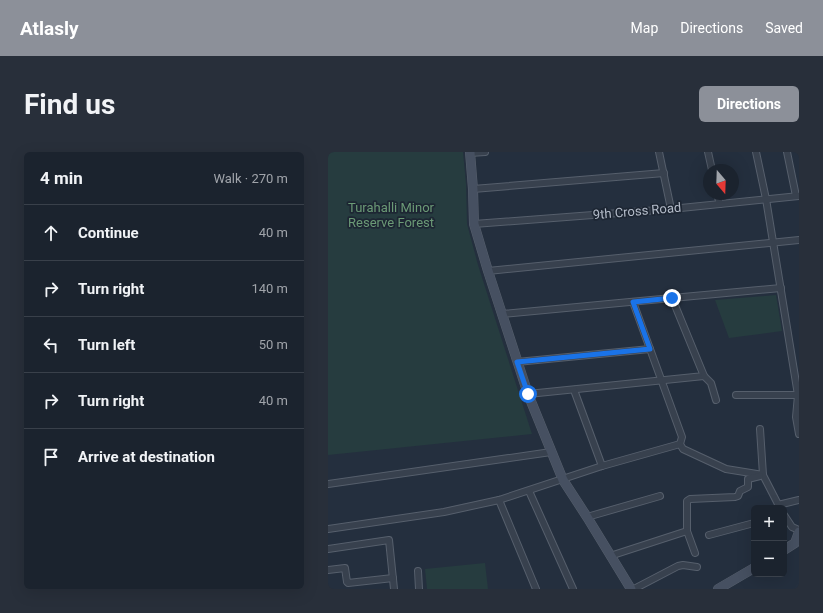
<!DOCTYPE html>
<meta charset="utf-8">
<style>
:root{--surface:#1b232e;--page:#282f3a;--text:#f1f3f6;--muted:#a0a4aa;--line:#39404a;--accent:#8c9099}
body{margin:0;font-family:Roboto,sans-serif;background:var(--page);color:var(--text)}
.controls{position:absolute;right:12px;bottom:12px;display:grid;overflow:hidden;border-radius:6px;box-shadow:0 4px 16px #0002}
.controls button{width:36px;height:36px;display:grid;place-items:center;padding:0;border:0;border-bottom:1px solid var(--line);background:var(--surface);color:var(--text);font:20px sans-serif}
.compass{position:absolute;left:375px;top:12px;width:36px;height:36px;border-radius:50%;background:var(--surface);box-shadow:0 4px 16px #0002;rotate:161deg}
.stop{position:absolute;width:12px;height:12px;margin:-9px;border:3px solid #1a73e8;border-radius:50%;background:#fff}
.stop.end{background:#1a73e8;border-color:#fff;box-shadow:0 1px 4px #0008}
.list{margin:0;padding:0;list-style:none}
h2{display:flex;justify-content:space-between;align-items:center;height:52px;margin:0;padding:0 16px;font-size:17px}
h2 small{font-size:13px;font-weight:400;color:var(--muted)}
.list li{display:grid;grid-template-columns:26px 1fr auto;gap:12px;align-items:center;box-sizing:border-box;height:56px;padding:0 16px;border-top:1px solid var(--line)}
.list b{display:block;font-size:15px;white-space:nowrap}
.list em{font-size:13px;font-style:normal;color:var(--muted)}
.icon{flex:none;width:22px;height:22px;fill:none;stroke:currentColor;stroke-width:2;stroke-linecap:round;stroke-linejoin:round}
.map{position:relative;flex:none;width:471px;height:437px;overflow:hidden;border-radius:6px}
header{display:flex;align-items:center;gap:24px;box-sizing:border-box;height:56px;padding:0 20px;background:var(--accent);color:#fff}
header strong{font-size:19px}
nav{display:flex;gap:22px;margin-inline-start:auto;font-size:14px}
.intro{display:flex;align-items:center;justify-content:space-between;box-sizing:border-box;height:96px;padding:0 24px}
h1{margin:0;font-size:28px}
.button{padding:10px 18px;border-radius:6px;background:var(--accent);color:#fff;font-size:14px;font-weight:700}
main{display:flex;gap:24px;padding:0 24px}
aside{flex:1;background:var(--surface);border-radius:6px;box-shadow:0 4px 16px #0002}
.map>svg:first-child{display:block}
.green{fill:#263c3f}
.lines{fill:none;stroke-linecap:round;stroke-linejoin:round}
.street-casing{stroke:#565f6c;stroke-width:8}
.secondary-casing{stroke:#565f6c;stroke-width:10}
.street{stroke:#38414e;stroke-width:6}
.secondary{stroke:#465061;stroke-width:9}
.route{stroke:#1a73e8;stroke-width:5}
.labels{text-anchor:middle;dominant-baseline:central;stroke-width:3.5;stroke-linejoin:round;paint-order:stroke}
.park-label{font-size:13px;fill:#6b9a76;stroke:#1d2633}
.street-label{font-size:13px;fill:#b4bcc9;stroke:#1d2633}
</style>
<header>
<strong>Atlasly</strong>
<nav><a>Map</a><a>Directions</a><a>Saved</a></nav>
</header>
<div class="intro"><h1>Find us</h1><a class="button">Directions</a></div>
<main>
<aside>
<h2>4 min<small>Walk · 270 m</small></h2>
<ul class="list">
<li><svg class="icon" aria-label="ahead" viewBox="0 0 24 24"><path d="M12 20V5M6 11l6-6 6 6"/></svg><div><b>Continue</b></div><em>40 m</em></li>
<li><svg class="icon" aria-label="right" viewBox="0 0 24 24"><path d="M7 20v-9h11M14 6l5 5-5 5"/></svg><div><b>Turn right</b></div><em>140 m</em></li>
<li><svg class="icon" aria-label="left" viewBox="0 0 24 24"><path d="M17 20v-9H6M10 6l-5 5 5 5"/></svg><div><b>Turn left</b></div><em>50 m</em></li>
<li><svg class="icon" aria-label="right" viewBox="0 0 24 24"><path d="M7 20v-9h11M14 6l5 5-5 5"/></svg><div><b>Turn right</b></div><em>40 m</em></li>
<li><svg class="icon" aria-label="arrive" viewBox="0 0 24 24"><path d="M6 21V4h12l-3 4 3 4H6"/></svg><div><b>Arrive at destination</b></div></li>
</ul>
</aside>
<div class="map">
<svg width="471" height="437" viewBox="0 0 471 437">
<rect width="100%" height="100%" fill="#242f3e"/>
<g class="green">
<polygon points="0,0 135,0 138,32 139,72 150,113 204,282 0,303"/>
<polygon points="448,143 454,179 401,186 387,148"/>
<polygon points="157,411 160,437 99,437 97,417"/>
</g>
<g class="lines">
<g class="street-casing">
<g id="street">
<polyline points="331,0 343,57"/>
<polyline points="380,0 384,18"/>
<polyline points="428,0 438,47 470,243 468,265 471,282"/>
<polyline points="459,0 468,44"/>
<polyline points="142,1 157,0"/>
<polyline points="145,37 336,21"/>
<polyline points="389,42 392,52"/>
<polyline points="146,72 343,57 471,44"/>
<polyline points="160,119 471,88"/>
<polyline points="344,146 453,136"/>
<polyline points="305,150 354,285 352,292 355,297 398,317 435,323"/>
<polyline points="174,162 344,146 376,224 200,242"/>
<polyline points="189,210 322,197"/>
<polyline points="376,224 383,231 388,248"/>
<polyline points="246,238 274,314"/>
<polyline points="408,243 471,243"/>
<polyline points="432,277 435,323 452,356"/>
<polyline points="0,332 223,300"/>
<polyline points="201,339 245,437"/>
<polyline points="171,348 208,437"/>
<polyline points="450,353 471,348"/>
<polyline points="456,363 464,375 471,378"/>
<polyline points="259,365 332,344"/>
<polyline points="0,377 116,360 171,348 274,314 352,292"/>
<polyline points="359,379 359,349 362,347 407,345 410,344 412,339 420,335 420,327 432,324"/>
<polyline points="381,383 426,371"/>
<polyline points="0,397 61,388 66,437"/>
<polyline points="282,404 359,379 367,401"/>
<polyline points="0,418 17,416 19,430 20,431 65,426"/>
<polyline points="90,419 91,437"/>
<polyline points="306,437 350,414 355,413 369,415"/>
</g>
</g>
<g class="secondary-casing">
<g id="secondary">
<polyline points="142,0 145,37 146,72 160,119 200,242 235,328 259,365 303,437"/>
<polyline points="456,398 467,391 471,380"/>
<polyline points="390,437 426,416"/>
</g>
</g>
<use href="#street" class="street"/>
<use href="#secondary" class="secondary"/>
</g>
<g class="lines">
<polyline class="route" points="200,242 189,210 322,197 305,150 344,146"/>
</g>
<g class="labels">
<g class="park-label">
<text x="63" y="55">Turahalli Minor<tspan x="63" dy="15">Reserve Forest</tspan></text>
</g>
<g class="street-label">
<text transform="translate(309 59) rotate(-5)">9th Cross Road</text>
</g>
</g>
</svg>
<div class="controls">
<button>+</button>
<button>−</button>
</div>
<svg class="compass" viewBox="-18 -18 36 36"><path d="M0-13l5 13h-10z" fill="#e53935"/><path d="M0 13l5-13h-10z" fill="#a0a4aa"/></svg>
<div class="stop" style="left:200px;top:242px"></div>
<div class="stop end" style="left:344px;top:146px"></div>
</div>
</main>
